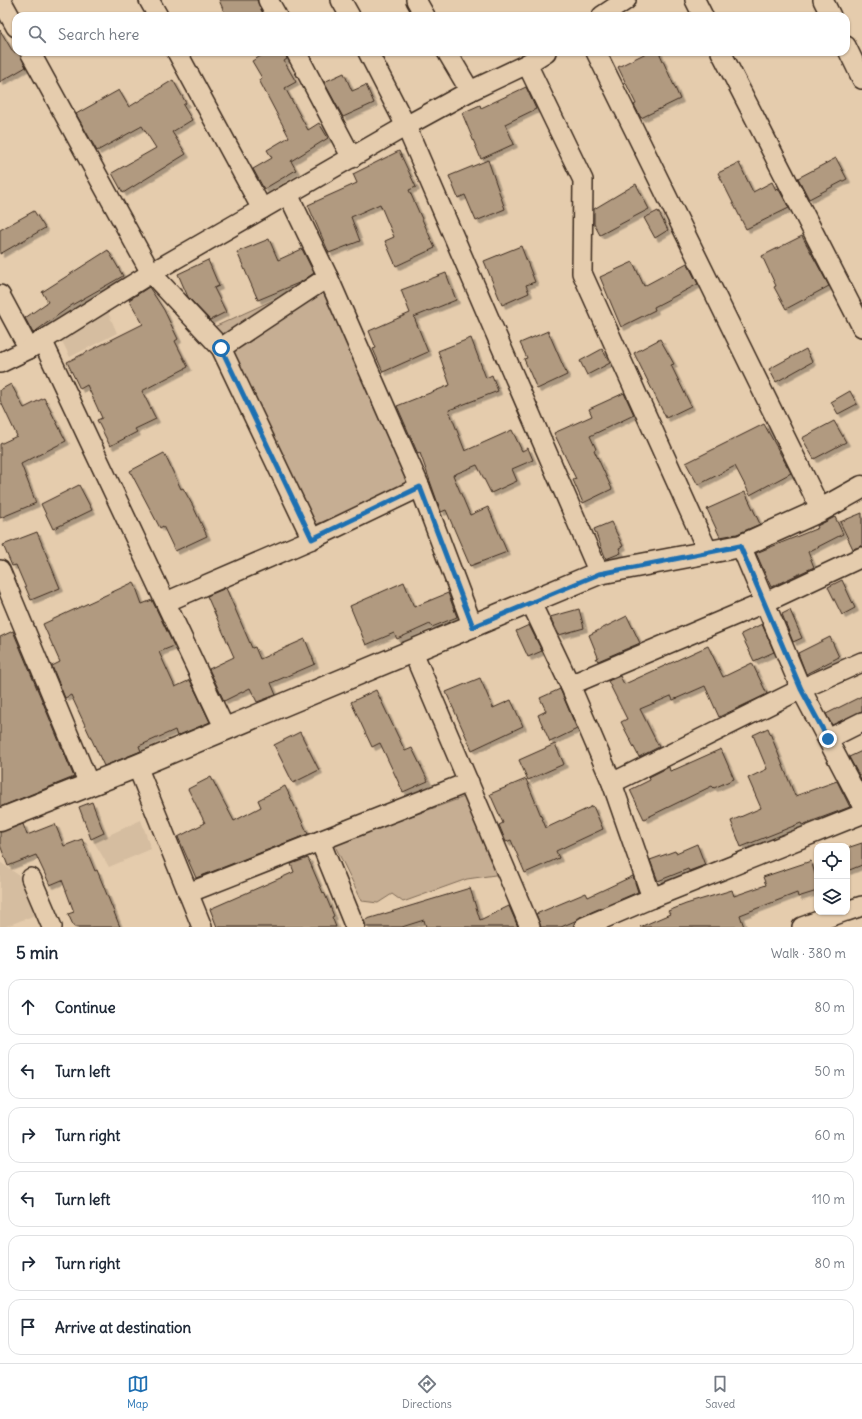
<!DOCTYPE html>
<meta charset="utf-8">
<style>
:root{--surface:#fff;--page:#f2f2f3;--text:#1f2937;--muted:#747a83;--line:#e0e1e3;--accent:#1f6fb2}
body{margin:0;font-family:Delius,sans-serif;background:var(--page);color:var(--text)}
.controls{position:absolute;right:12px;bottom:12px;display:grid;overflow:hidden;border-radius:8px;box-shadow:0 1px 3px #0004}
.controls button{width:36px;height:36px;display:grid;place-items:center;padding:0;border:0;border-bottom:1px solid var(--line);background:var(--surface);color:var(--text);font:20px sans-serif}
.stop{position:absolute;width:12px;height:12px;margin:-9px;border:3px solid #1f6fb2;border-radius:50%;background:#fff}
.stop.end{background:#1f6fb2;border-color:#fff;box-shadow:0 1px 4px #0008}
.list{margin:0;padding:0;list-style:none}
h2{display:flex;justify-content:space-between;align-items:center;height:52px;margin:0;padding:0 16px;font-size:17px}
h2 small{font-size:13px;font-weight:400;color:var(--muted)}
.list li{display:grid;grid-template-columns:26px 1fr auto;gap:12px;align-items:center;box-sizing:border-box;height:56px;margin:0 8px 8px;padding:0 8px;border:1px solid var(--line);border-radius:12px}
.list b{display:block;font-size:15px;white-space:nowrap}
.list em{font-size:13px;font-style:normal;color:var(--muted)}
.icon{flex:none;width:22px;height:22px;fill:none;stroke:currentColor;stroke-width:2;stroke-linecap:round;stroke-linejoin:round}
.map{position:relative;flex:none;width:862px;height:927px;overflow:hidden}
.search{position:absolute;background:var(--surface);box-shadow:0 1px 3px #0004;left:12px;right:12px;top:12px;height:44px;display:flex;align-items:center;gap:10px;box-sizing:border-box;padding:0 14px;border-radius:12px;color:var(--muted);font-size:15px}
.sheet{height:436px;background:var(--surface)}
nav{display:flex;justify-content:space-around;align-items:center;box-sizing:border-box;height:56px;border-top:1px solid var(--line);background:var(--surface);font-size:11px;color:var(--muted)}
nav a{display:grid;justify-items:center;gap:2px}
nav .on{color:var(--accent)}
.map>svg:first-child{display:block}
.built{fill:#d5bda0}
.green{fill:#c6ae93;stroke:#806c58}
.building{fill:#b19a80;stroke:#3b2a1e;filter:url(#shadow)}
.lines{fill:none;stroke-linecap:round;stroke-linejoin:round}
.minor-casing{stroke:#3b2a1e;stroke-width:22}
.tertiary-casing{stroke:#3b2a1e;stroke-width:25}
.minor{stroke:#e5ccad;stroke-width:19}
.tertiary{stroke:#e5ccad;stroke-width:22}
.route{stroke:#1f6fb2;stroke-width:5}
</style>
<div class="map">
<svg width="862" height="927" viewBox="0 0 862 927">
<defs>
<filter id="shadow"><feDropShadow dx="3.5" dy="3.5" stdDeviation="0" flood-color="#0004"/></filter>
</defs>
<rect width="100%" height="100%" fill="#e5ccad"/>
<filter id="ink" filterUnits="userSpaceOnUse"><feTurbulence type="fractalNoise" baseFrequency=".025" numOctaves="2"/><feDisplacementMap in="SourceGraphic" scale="8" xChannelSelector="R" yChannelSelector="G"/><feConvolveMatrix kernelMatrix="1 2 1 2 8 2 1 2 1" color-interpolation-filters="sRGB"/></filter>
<g filter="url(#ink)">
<g class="built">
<polygon points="108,312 117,333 70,357 62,341"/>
<polygon points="141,820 151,849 109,867 94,842"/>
<polygon points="0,862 24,879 38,914 4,927 0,927"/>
</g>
<g class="green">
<polygon points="317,280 413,484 310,527 212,328"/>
<polygon points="467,796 502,874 467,879 403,902 392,894 378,903 362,901 334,844"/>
</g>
<g class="building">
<polygon points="219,0 257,0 264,16 226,16"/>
<polygon points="0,30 13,52 19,52 26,67 0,82"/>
<polygon points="268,52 285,52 287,59 284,61 296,82 285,88 308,130 319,123 328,138 291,161 296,170 264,189 253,169 272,158 267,150 289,137 259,80 262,78 252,61"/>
<polygon points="648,52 659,52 680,99 641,118 634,105 636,104 618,67"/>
<polygon points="344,73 352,91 366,85 374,103 343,117 324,82"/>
<polygon points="173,80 186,103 183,105 192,120 172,132 186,154 123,193 112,173 156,148 142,126 97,151 76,114 119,90 129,107"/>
<polygon points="526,87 536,109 505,124 514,144 481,159 462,113 480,105 481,108"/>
<polygon points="399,151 416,187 409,190 435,248 396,266 385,241 394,237 380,204 351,217 360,241 329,253 308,205 357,183 353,174"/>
<polygon points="836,158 847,179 809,199 798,178"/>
<polygon points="488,160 505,209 476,221 465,195 458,198 449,176"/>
<polygon points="739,163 753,192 772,182 776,190 778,188 789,208 746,229 718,173"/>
<polygon points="636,184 649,209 600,235 594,224 594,209"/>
<polygon points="34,211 45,228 0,254 0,230"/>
<polygon points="658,211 668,230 655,238 644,218"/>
<polygon points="802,236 829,286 786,309 774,287 776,286 762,256"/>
<polygon points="269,239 278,260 302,249 314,273 301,282 258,300 237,252"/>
<polygon points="521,246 535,282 526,285 529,293 502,305 484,261"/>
<polygon points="108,250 123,276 72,305 33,333 25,318 48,302 42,292"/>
<polygon points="208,260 219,286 214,288 226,312 210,320 188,297 178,274"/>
<polygon points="633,262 644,286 687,263 698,284 654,307 655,310 621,327 600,277"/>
<polygon points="446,273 456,300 414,317 428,352 383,372 373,349 376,348 369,331 410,313 401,290"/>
<polygon points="149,287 164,310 178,339 175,341 188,367 142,391 156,419 135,429 137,432 110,446 97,420 102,418 87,385 80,389 67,362 143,324 129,300"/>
<polygon points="548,331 567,375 537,389 524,359 527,358 520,343"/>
<polygon points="471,338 486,378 492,375 498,391 449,410 465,451 512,430 522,451 528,448 533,460 512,469 517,481 491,493 477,465 453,475 470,515 488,507 507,552 470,566 446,510 441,512 420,453 418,454 397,406 450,385 438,351"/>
<polygon points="660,339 674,364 671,365 691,406 666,418 634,353"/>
<polygon points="602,349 610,363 587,375 580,361"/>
<polygon points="806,349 812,362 776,382 769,369"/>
<polygon points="11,384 24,408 44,398 66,441 21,464 36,503 0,518 0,444 17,436 0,400 0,390"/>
<polygon points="850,391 857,404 838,414 831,402"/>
<polygon points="624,393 634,415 590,436 596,449 594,450 612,489 583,503 573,480 576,479 554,433 592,416 589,409"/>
<polygon points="834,421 846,442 814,459 802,438"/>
<polygon points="764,424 791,473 750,495 735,466 698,485 686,463"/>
<polygon points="164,453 181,489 183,488 193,506 207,536 175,551 163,526 160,528 130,471"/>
<polygon points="79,485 92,510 53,529 41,504"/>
<polygon points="745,492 760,524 737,534 720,537 707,509"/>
<polygon points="862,513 862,546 853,549 840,522"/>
<polygon points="835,517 843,534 808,552 814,567 771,587 756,553 818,528 817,526"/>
<polygon points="611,522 623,546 619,548 621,553 606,559 594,529"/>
<polygon points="37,532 60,588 31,600 16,565 12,566 3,545"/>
<polygon points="842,580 855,608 842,615 828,587"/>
<polygon points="134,582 142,604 152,600 174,646 159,652 175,687 190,680 210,722 177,736 175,730 139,746 141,751 104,766 71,695 65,698 52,666 60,662 43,624"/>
<polygon points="404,582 414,607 448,593 457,617 432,627 430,624 397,639 394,633 366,645 350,606"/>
<polygon points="226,588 252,648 255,647 260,659 305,639 315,664 271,683 276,695 257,702 250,688 224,701 209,669 234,657 207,596"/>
<polygon points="579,609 584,628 559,635 550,617"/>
<polygon points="790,610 802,638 793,642 782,614"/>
<polygon points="627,616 640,643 598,661 596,658 598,657 589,635"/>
<polygon points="762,624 774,652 754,661 741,634"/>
<polygon points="529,625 542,651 528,657 516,631"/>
<polygon points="13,631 74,777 0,807 0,637"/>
<polygon points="830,637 839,657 806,674 798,653"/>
<polygon points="708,646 723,677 752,663 767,694 719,717 705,686 673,700 671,696 640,709 659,747 639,757 621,722 627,719 608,681 620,676 624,684 627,683"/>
<polygon points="480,678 493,708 511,700 523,726 472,750 446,692"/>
<polygon points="560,689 577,729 550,742 538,715 546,711 540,698"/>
<polygon points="376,690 405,751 412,748 428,781 403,792 380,743 372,747 351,702"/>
<polygon points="862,696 862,711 832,725 826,714"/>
<polygon points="768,728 795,796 837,781 850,807 802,825 801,823 741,847 731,821 761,808 748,778 767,769 753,735"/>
<polygon points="300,732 319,770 293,783 274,745"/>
<polygon points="555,744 564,764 528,780 519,760"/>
<polygon points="721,749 734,779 714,788 712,786 644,819 630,790 650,780 649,777 669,767 670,771 676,769"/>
<polygon points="862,751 862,781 849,757"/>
<polygon points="211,777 234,821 261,807 258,800 285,786 308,834 196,878 178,837 205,823 188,789"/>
<polygon points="526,779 546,828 593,806 603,829 556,851 559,858 525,873 511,840 506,842 499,825 503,823 490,794"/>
<polygon points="92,802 104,833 91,839 79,807"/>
<polygon points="23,824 27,835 55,824 64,846 82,839 95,871 97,870 120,927 74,927 68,914 74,912 62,880 50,885 36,855 8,866 0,845 0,832"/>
<polygon points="862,843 862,865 847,871 847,848"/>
<polygon points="697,844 705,865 689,871 688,869 658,881 650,860 675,851 676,853"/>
<polygon points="308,858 323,893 324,892 334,916 332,917 336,927 217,927 210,909 294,872 291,864"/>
<polygon points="811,861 817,880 817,891 798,897 797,893 740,915 744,927 640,927 670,914 668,911 686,904 732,890 734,896 766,885 763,877"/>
<polygon points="633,876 638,892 580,917 575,921 561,927 541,927 536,914 586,893 588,897"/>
<polygon points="470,888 480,920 509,906 518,927 426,927 424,920 402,927 366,927 364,920"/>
</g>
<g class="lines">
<g class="minor-casing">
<g id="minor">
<polyline points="1,0 16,27"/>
<polyline points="149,0 158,16"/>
<polyline points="268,0 277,16"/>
<polyline points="341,0 350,16"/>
<polyline points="416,0 425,16"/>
<polyline points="695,0 703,16"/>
<polyline points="823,0 831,16"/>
<polyline points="602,16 626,0"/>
<polyline points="846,46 862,79"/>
<polyline points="30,52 151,273 221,348 312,539"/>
<polyline points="177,52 262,209"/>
<polyline points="296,52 352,158"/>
<polyline points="368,52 406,126 599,573"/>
<polyline points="447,52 470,91"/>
<polyline points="596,52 821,510"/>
<polyline points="721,52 862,327"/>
<polyline points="527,64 583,180 582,273 708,552"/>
<polyline points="288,194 328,277 420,487 473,627"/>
<polyline points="0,295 29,349 0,363"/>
<polyline points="42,340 225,729"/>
<polyline points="221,348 328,277"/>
<polyline points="29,349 151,273 406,126 470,91 527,64 546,52"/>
<polyline points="741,546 801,689 862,805"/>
<polyline points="0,570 89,784"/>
<polyline points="166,602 312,539 420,487"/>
<polyline points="531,603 570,685 612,783 801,689 862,662"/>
<polyline points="413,652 530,927"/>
<polyline points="570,685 766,602 862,557"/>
<polyline points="828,739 862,722"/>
<polyline points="137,766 202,927"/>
<polyline points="612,783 652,898"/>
<polyline points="320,841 355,927"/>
<polyline points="31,878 52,927"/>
<polyline points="188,893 469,782"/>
<polyline points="847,911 862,906"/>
<polyline points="584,927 652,898 862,814"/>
<polyline points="802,927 843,912"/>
</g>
</g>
<g class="tertiary-casing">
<polyline id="tertiary" points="0,820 137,766 599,573 741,546 821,510 862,487"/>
</g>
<use href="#minor" class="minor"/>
<use href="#tertiary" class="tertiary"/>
</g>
</g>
<g class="lines" filter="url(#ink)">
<polyline class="route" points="221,348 312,539 420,487 473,627 599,574 740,546 801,689 828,739"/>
</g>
</svg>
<div class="controls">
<button><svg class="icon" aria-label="locate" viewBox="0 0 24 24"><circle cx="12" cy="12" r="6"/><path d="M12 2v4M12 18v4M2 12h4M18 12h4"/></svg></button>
<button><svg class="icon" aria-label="layers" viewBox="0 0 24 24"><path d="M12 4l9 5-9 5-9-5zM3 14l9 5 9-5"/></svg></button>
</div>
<div class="stop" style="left:221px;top:348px"></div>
<div class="stop end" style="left:828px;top:739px"></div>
<div class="search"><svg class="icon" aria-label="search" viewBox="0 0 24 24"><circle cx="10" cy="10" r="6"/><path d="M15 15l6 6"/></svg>Search here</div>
</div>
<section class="sheet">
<h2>5 min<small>Walk · 380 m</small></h2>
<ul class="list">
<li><svg class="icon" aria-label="ahead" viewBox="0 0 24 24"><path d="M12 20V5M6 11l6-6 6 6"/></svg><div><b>Continue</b></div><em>80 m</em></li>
<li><svg class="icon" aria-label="left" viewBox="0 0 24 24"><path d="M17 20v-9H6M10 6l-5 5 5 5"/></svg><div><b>Turn left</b></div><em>50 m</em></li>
<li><svg class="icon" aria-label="right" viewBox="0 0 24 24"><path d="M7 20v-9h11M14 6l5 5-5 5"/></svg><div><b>Turn right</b></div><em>60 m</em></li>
<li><svg class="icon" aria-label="left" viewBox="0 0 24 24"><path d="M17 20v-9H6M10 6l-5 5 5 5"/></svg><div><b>Turn left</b></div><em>110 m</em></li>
<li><svg class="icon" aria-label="right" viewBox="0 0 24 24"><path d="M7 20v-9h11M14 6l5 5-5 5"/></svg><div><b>Turn right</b></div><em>80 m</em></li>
<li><svg class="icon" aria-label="arrive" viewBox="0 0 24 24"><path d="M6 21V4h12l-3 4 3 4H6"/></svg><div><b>Arrive at destination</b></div></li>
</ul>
</section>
<nav>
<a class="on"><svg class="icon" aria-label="map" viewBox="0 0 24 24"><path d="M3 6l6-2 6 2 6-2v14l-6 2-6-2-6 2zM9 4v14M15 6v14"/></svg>Map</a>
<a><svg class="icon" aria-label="directions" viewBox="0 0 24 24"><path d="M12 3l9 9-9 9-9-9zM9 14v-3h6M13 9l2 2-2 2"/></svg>Directions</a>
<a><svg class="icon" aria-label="saved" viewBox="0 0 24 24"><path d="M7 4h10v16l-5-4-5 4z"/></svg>Saved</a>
</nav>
